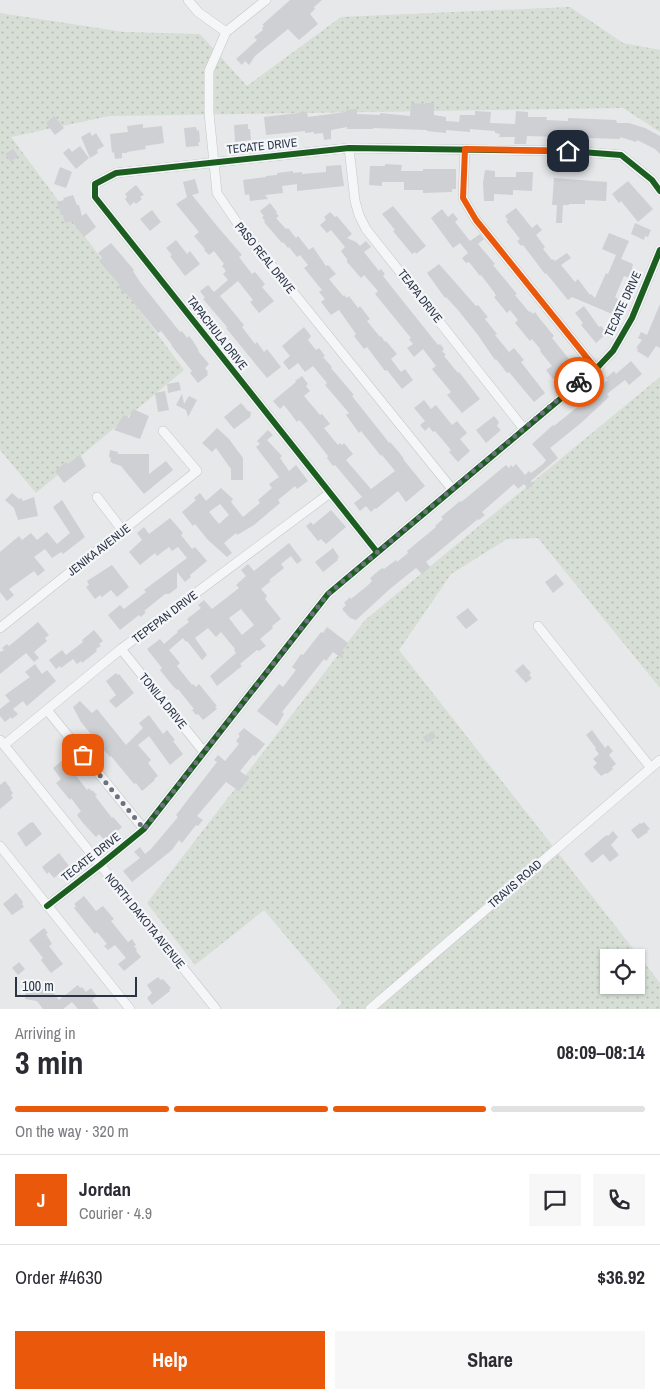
<!DOCTYPE html>
<html lang="en">
<head>
<meta charset="utf-8">
<style>
  :root { --surface:#fff; --page:#f7f7f7; --text:#2b2b33; --muted:#7c7c81; --line:#e1e1e2; --accent:#ea580c }
  body { margin:0; font-family:"Archivo Narrow",sans-serif; background:var(--page); color:var(--text); height:100vh; display:flex; flex-direction:column; font-size:19px; white-space:nowrap }
  * { box-sizing:border-box; margin:0 }
  p { font-size:16px; color:var(--muted) }
  .icon { flex:none; width:28px; height:28px; fill:none; stroke:currentColor; stroke-width:2; stroke-linecap:round; stroke-linejoin:round }
  .map { position:relative; height:1009px; overflow:hidden }
  .side { display:flex; flex-direction:column; background:var(--surface); flex:1 }
  .side>* { flex:none }
  .fabs { position:absolute; left:600px; top:949px; display:grid; gap:10px }
  .fabs a { display:grid; place-items:center; width:45px; height:45px; border-radius:0px; background:var(--surface); box-shadow:0 1px 4px #0004; font-size:25px }
  .scale { position:absolute; left:15px; bottom:12px; width:122px; box-sizing:border-box; padding-left:5px; border:2px solid #2b3445; border-top:0; font-size:14px; line-height:18px; white-space:nowrap; color:#2b3445; -webkit-text-stroke:4px #f4f6f9; paint-order:stroke }
  .pin { position:absolute; display:grid; place-items:center; width:42px; height:42px; color:#fff; margin:-21px; border-radius:10px; box-shadow:0 2px 8px #0006 }
  .courier { position:absolute; display:grid; place-items:center; width:50px; height:50px; margin:-25px; border:4px solid #ea580c; border-radius:50%; background:#fff; color:#222; box-shadow:0 1px 6px #0007 }
  .overview em { font-style:normal; font-weight:700 }
  .overview div { display:flex; flex-direction:column-reverse }
  .overview { display:flex; align-items:center; justify-content:space-between; height:85px; padding:0 15px }
  h1 { font-size:32px; font-weight:700; line-height:38px }
  .bar { display:grid; grid-template-columns:repeat(4,1fr); gap:8px 5px; align-content:center; height:60px; padding:0 15px }
  .bar i { height:6px; border-radius:4px; background:var(--line) }
  .bar .selected { background:var(--accent) }
  .bar p { grid-column:span 4 }
  .line { display:flex; align-items:center; gap:12px; padding:0 15px; border-top:1px solid var(--line) }
  .line div { flex:1 }
  .round { display:grid; place-items:center; flex:none; width:52px; height:52px; border-radius:0px; background:var(--page) }
  .button { display:flex; gap:10px; margin-top:auto; padding:10px 15px }
  .button a { flex:1; height:58px; border-radius:0px; background:var(--accent); color:#fff; font-size:20px; font-weight:700; line-height:58px; text-align:center }
  .button a+a { background:var(--page); color:var(--text) }
  .map>svg:first-child { display:block }
</style>
</head>
<body>
<div class="map">
<svg width="660" height="1009" viewBox="0 0 660 1009">
  <defs>
    <pattern id="grass-dots" width="8" height="8" patternUnits="userSpaceOnUse" patternTransform="scale(1.25)"><rect width="8" height="8" fill="#d6ded6"/><path d="M2 2h.1M6 6h.1" fill="none" stroke="#b8bfb9" stroke-width="1.8" stroke-linecap="round"/></pattern>
  </defs>
  <rect width="100%" height="100%" fill="#e6e8ea"/>
  <!-- grass -->
  <path fill="url(#grass-dots)" fill-rule="evenodd" d="M570,7L623,43L660,50V132L623,108L109,116L11,137L184,370L36,493L0,450V13L124,32L200,34L247,86L341,17Z
    M660,377V688L538,538L507,539L451,574L399,650L660,983V1009H336L342,1003L264,910L195,965L147,903L365,620ZM609,958H636V985H609Z"/>
  <!-- building -->
  <path fill="#ced0d3" fill-rule="evenodd" d="M290,0H322L314,7L315,9L310,14L318,24L299,40L288,29L255,56L249,65L245,61L242,65L236,59L257,40L254,37L263,30L262,28L264,26L262,25Z
    M411,103L425,104V103H434V115L446,117V121L459,122L460,115H475V111L491,112L490,123L515,124L516,111L528,112V117H547L546,120L568,121V118L616,120L617,123H629L645,128L660,136V154L655,149L637,140L636,142L620,137V139L527,136L526,144H514L515,137H499L500,134L495,133V131L470,129V132L446,130V133L427,131V130L373,128V129H347V127L331,130V139L324,140L323,133L314,134V132L305,133V131L266,135L264,117L307,112L308,117L346,112V110L357,109V114L380,115V113L410,116Z
    M54,116L64,128L55,135L46,123Z
    M143,124V128L162,126L164,143L145,146L146,149L127,152V153H122V158L115,159L114,152L112,153L110,134L128,132L127,126Z
    M248,124V129H250L251,140L235,142L234,125Z
    M196,127L197,131L199,130L200,142H198L199,146L186,147L184,128Z
    M90,132L92,136L96,133L104,146L97,150L98,153L90,158L81,137Z
    M80,146L89,158L76,169L63,153L69,148L72,152Z
    M13,149L18,156L11,162L5,154Z
    M385,164L402,165L401,171H423V169H456V189H452V192L423,193V190H404V182H382V186L369,185L370,166H385Z
    M341,165L344,186L297,191V184L282,186L283,193L265,195L268,199L250,201L249,194L245,195L243,180L266,177V176L277,175V173L293,171V173L302,172V174L326,172V166Z
    M60,167L72,172L66,188L54,184Z
    M485,170L495,171V177H516V172H533L532,191L513,190V195L494,194V201H484L483,183Z
    M554,178L607,182L606,201L585,200V204H569V205H563L562,223H556L557,205H552Z
    M195,179L199,193L192,195L217,226L242,255L239,257L252,274L255,272L265,284L262,287L274,301L259,313L250,302L253,300L238,281L220,296L244,325L242,327L255,344L257,342L264,352L267,349L281,367L267,378L226,328L227,327L203,299L205,298L200,291L208,285L214,292L228,280L223,274L226,271L222,266L224,264L214,251L209,255L204,250L205,249L194,236L199,232L176,204L187,197L183,182Z
    M628,181L653,209L638,222L621,201L619,203L612,194Z
    M136,185L144,195L140,197L142,199L136,204L134,202L130,206L125,199L127,197L125,194Z
    M73,195L77,205H79L82,216L86,213L96,227L84,237L72,221L65,223L63,215H61L57,202L64,200L63,198Z
    M270,203L277,212L276,213L279,216L276,218L286,229L288,228L296,238L298,236L309,250L313,247L326,266L328,265L336,274L329,279L343,296L344,295L347,298L349,296L358,308L360,306L370,319L367,321L380,337L381,336L385,342L386,341L397,354L391,359L401,372L405,369L413,380L402,389L387,370L385,371L367,347L364,349L354,336L356,334L339,310L331,315L321,302L325,299L319,292L322,290L304,268L308,265L300,255L297,257L289,247L288,248L283,242L282,243L264,222L265,221L262,217L264,216L260,211Z
    M393,206L426,246L416,254L415,252L412,254L393,231L395,230L382,214Z
    M516,208L532,228L537,224L542,230L536,235L545,247L543,249L552,260L553,259L555,261L567,253L571,258L561,265L575,282L578,279L590,295L591,294L595,298L606,273L608,274L616,255L602,249L609,233L629,241L621,259L633,264L632,268H634L630,278L624,276L615,297L618,299L612,314L572,297L568,300L546,273L545,274L523,245L521,246L517,241L520,239L506,221L508,220L505,216Z
    M442,209L448,217L453,213L458,219L455,222L470,241L480,234L484,239L478,244L495,264L493,265L517,294L515,295L529,312L530,311L533,314L535,312L540,319L554,336L552,338L573,364L553,379L546,370L552,366L540,351L541,350L532,339L530,341L515,323L518,320L510,310L507,313L494,297L496,296L494,292L481,275L480,276L469,262L466,263L462,258L468,253L460,243L453,248L431,218Z
    M152,210L161,222L150,231L140,219Z
    M330,212L335,217L337,216L352,234L347,238L356,242L360,246L366,241L371,247L364,252L379,271L381,269L385,274L383,276L410,310L438,345L440,344L444,349L442,351L446,355L444,356L458,373L459,372L480,399L462,413L447,395L451,392L432,369L436,366L423,349L414,357L407,348L413,344L409,339L411,338L375,294L378,291L364,275L361,278L347,262V259L341,251L345,247L331,230L327,233L320,225L326,220L324,217Z
    M635,223L651,230L648,237L645,236L644,240L631,234Z
    M176,240L187,254L190,251L200,264L185,276L170,256L172,255L166,248Z
    M111,243L134,270L133,271L140,282L180,332L182,331L187,338L189,336L193,341L199,351H198L209,364L205,368L208,372L207,373L208,375L198,383L190,373L192,371L171,345H172L161,331L158,333L126,293L125,294L118,286L120,285L99,261L102,258L98,253Z
    M439,264L476,306L478,305L488,317L485,319L497,334L495,335L509,352L514,348L524,360L521,362L545,393L534,402L509,372L507,373L496,359L495,360L478,335L458,310L446,297L445,298L427,273Z
    M660,304V348L656,346L648,358L637,351L638,349L636,348L642,340L638,338L641,332L647,335Z
    M584,306L599,327L601,326L607,333L596,343L581,325L583,323L575,313Z
    M304,327L311,336L308,340L316,350L319,348L325,356L323,357L332,367L331,368L354,395L352,396L383,435L389,443L390,442L398,451L404,459H403L425,486L406,502L398,491L376,509L375,508L371,512L366,506L360,511L354,503L362,497L335,465L333,466L327,458L328,456L302,423L299,420L297,422L284,405L280,409L273,401L296,382L295,381L302,376L308,384L306,386L310,391L304,396L320,415L322,414L330,424L324,428L338,445L340,443L342,445L344,443L353,454L346,460L371,489L395,471L382,455L381,456L361,431L359,433L346,415L349,413L325,385L327,383L313,366L305,372L298,363L289,370L283,362L290,356L282,346Z
    M631,361L642,374L629,385L625,380L617,386L607,394L609,397L581,423L550,448L558,458L531,481L533,485L528,489L524,484L518,489L514,484L482,512L485,515L479,520L478,519L426,562L430,567L422,574L416,568L391,588L356,620L350,618L342,609L346,605L344,603L350,597L351,599L367,586L372,581L370,578L382,568L384,569L396,560L397,562L408,553L407,551L436,527L435,526L443,519L441,517L460,501L461,502L465,499L506,465L509,468L511,465L513,467L516,464L525,475L529,471L531,473L543,464L546,460L532,444L553,425L554,426L581,404L580,403L608,380L606,378L614,371L616,374Z
    M179,382L181,390L168,393L167,384Z
    M165,391L169,410L158,412L155,393Z
    M182,394L184,404L189,396L197,400L188,417L186,410L176,405Z
    M424,400L431,409L436,405L452,425L457,421L467,433L460,439L470,451L458,462L449,452L451,450L435,431L433,432L429,427L425,431L420,425L425,421L414,408Z
    M241,403L248,411L251,412L250,417L234,429L224,417Z
    M133,409L149,416L140,439L114,430L124,415L129,418Z
    M494,416L499,422L497,426L501,430L486,443L476,430Z
    M217,428L229,439L243,458V480H231V469L216,448L212,452L202,443Z
    M268,430L273,435L267,440L282,456L280,458L289,471L296,465L308,481L297,489L295,486L278,500L280,503L254,525L237,535L236,533L224,543L232,553L227,557L208,540L195,524L193,526L182,512L196,500L194,498L200,493L206,501L221,488L233,499L231,502L243,517L260,503L258,500L272,488L269,484L279,477L256,447L260,444L257,441ZM220,504L229,515L219,524L209,512Z
    M110,450L118,452V454H149V474L166,461L173,470L144,494L121,466L112,463V462H110L111,458L109,457Z
    M80,455L86,466L64,483L55,471L66,462L68,464Z
    M12,493L19,499L21,498L23,501L34,497L38,516L18,520L14,508L5,500Z
    M62,500L85,537L63,554L61,552L52,558L45,549L34,557L45,570L38,576L34,571L9,589L14,595L7,601L0,592V552L19,536L22,540L31,533L37,540L47,532L57,544L70,533L53,507Z
    M331,510L346,527L326,544L321,539L318,541L306,526L311,522L313,525Z
    M170,518L183,533L181,535L192,549L195,547L207,561L190,575L191,577L185,582L177,572V588L169,594H165L144,611L146,612L141,617L139,615L120,630L108,615L120,605L124,609L146,592L144,590L187,558L178,547L172,551L169,547L157,556L155,553L140,565L129,552L142,540L137,533L144,527L149,534Z
    M289,543L302,560L297,564L291,556L281,564L284,568L269,580L271,581L261,589L267,596L265,599L281,619L272,626L273,628L260,639L266,646L259,651L257,650L240,664L242,666L217,686L210,676L236,653L234,650L235,649L221,632L216,637L208,628L195,638L207,655L202,660L187,641L186,642L183,638L169,650L180,663L177,666L192,685L193,684L196,687L199,684L217,706L215,707L217,709L203,720L198,714L196,715L192,710L194,709L178,689L177,690L172,685L160,670L162,668L147,649L160,639L164,644L178,632L177,631L189,622L187,619L201,608L198,605L204,600L212,609L239,588L236,585L246,576L241,570L248,564L254,571ZM241,609L254,625L242,635L229,618Z
    M333,548L339,557L337,559L338,560L323,572L315,562Z
    M112,565L129,587L117,597L111,590L102,597L100,595L95,599L86,587L89,585L87,581Z
    M556,574L564,584L553,593L545,582Z
    M468,608L478,620L466,629L456,617Z
    M38,622L49,635L45,638L47,641L34,652L39,658L34,662L26,653L0,674V652L4,650L2,648L7,644L9,646Z
    M327,627L348,643L342,651L343,659L333,652L326,661L324,659L282,712L284,714L277,726L257,711L279,684L283,687L296,670L292,667L301,654L303,655L321,632L323,633Z
    M94,630L103,641L99,644L101,646L96,649L97,651L82,663L81,661L77,664L73,659L61,668L60,666L56,669L49,660L62,650L66,655L83,642L82,640Z
    M35,664L42,674L47,670L56,681L27,706L23,701L13,709L18,714L12,719L11,717L5,722L0,716V709L10,701L5,695L30,677L25,672Z
    M523,664L531,673L529,675L532,678L526,683L515,671Z
    M116,673L118,675L119,674L134,693L116,708L109,701L116,695L106,681Z
    M80,701L92,713L97,709L126,745L143,728L139,723L149,715L163,734L167,730L175,740L173,741L183,754L170,765L149,736L138,745L151,760L148,763L158,776L154,779L155,780L142,791L136,783L134,784L111,756L110,757L103,749L81,722L73,707Z
    M244,728L265,744L255,756L253,755L240,771L249,778L239,791L226,782L197,816L203,820L198,826L196,825L182,843L179,840L172,850L132,882L123,871L140,858L134,852L140,847L145,854L151,849L178,817L176,815L217,762L214,760L218,755L225,761L239,744L236,741L240,736L238,734Z
    M592,730L605,748L608,745L613,751L609,755L616,764L612,767L613,769L607,774L606,773L601,776L593,767L597,763L593,759L599,754L595,749L596,748L586,735Z
    M433,731L436,737L427,743L423,737Z
    M64,759L75,772L74,773L87,790L89,788L91,791L92,790L97,795L95,796L112,818L113,817L122,827L106,842L99,834L96,837L83,823L77,815L81,811L80,810L71,798L70,800L56,783L61,779L53,768Z
    M5,781L11,789H10L13,793L11,795L13,798L0,809V785Z
    M31,822V823L33,822L42,834L26,847L17,833Z
    M644,822L650,829L647,831L648,832L638,839L631,830L640,823L641,824Z
    M613,831L618,837L611,845L619,855L610,862L603,854L592,863L584,854L604,837L607,835L608,836Z
    M59,853L69,866L54,878L49,872L47,874L42,867Z
    M16,893L23,902L22,904L24,907L12,915L3,904Z
    M84,896L96,911L103,906L114,919L111,921L128,942L132,939L136,945L134,946L137,950L136,951L141,957L124,971L118,964L126,958L115,945L108,950L104,946L107,944L97,932L95,934L74,908L76,906L74,904Z
    M44,928L48,933L46,934L52,944L49,946L63,964L51,973L41,960L43,958L29,940Z
    M19,962L25,969L18,975L12,968Z
    M158,977L161,980L163,979L171,988L169,990L170,991L152,1005L147,998L152,993L147,985Z
    M78,985L80,988L82,987L86,992L91,988L97,996L92,1000L99,1009H78L72,1002L63,1009H43L37,1001L25,999L26,991L38,993L48,986L59,1000Z"/>
  <g fill="none" stroke-linecap="round" stroke-linejoin="round">
    <defs>
      <path id="street" d="M188,0L198,12L226,32
        M266,0L226,32L209,71V113L217,193L238,224L452,489
        M349,148L355,201L359,215L366,229L524,429
        M465,149L463,198L476,220L596,369
        M97,497L123,531
        M377,552L95,197V184L116,173L349,148L568,151L621,155L652,180L660,191
        M538,626L651,768
        M0,628L197,471L163,431
        M121,649L204,752
        M47,710L144,829
        M0,740L216,1009
        M4,745L121,649L330,493
        M0,846L130,1009
        M47,906L100,865L144,829L328,594L596,369L613,351L632,318L660,250
        M370,1009L660,760"/>
    </defs>
    <!-- street casing -->
    <use href="#street" stroke="#c4c6c8" stroke-width="10"/>
    <!-- street -->
    <use href="#street" stroke="#f5f6f7" stroke-width="9"/>
    <defs>
      <path id="cycleway" d="M377,552L95,197V184L116,173L349,148L568,151L621,155L652,180L660,191
        M47,906L100,865L144,829L328,594L596,369L613,351L632,318L660,250"/>
    </defs>
    <!-- cycleway casing -->
    <use href="#cycleway" stroke="#f4f6f9" stroke-width="9"/>
    <!-- cycleway -->
    <use href="#cycleway" stroke="#1b5e20" stroke-width="6"/>
  </g>
  <g fill="none" stroke-linecap="round" stroke-linejoin="round">
    <!-- done -->
    <path stroke="#6c737f" stroke-width="5" stroke-dasharray="0 9" d="M83,755L144,829L328,594L579,382"/>
    <!-- route -->
    <path stroke="#ea580c" stroke-width="6" d="M568,151L465,149L463,198L476,220L596,369L579,382"/>
  </g>
  <g text-anchor="middle" dominant-baseline="central" stroke-width="4.5" stroke-linejoin="round" paint-order="stroke">
    <!-- street labels -->
    <g font-size="12" fill="#2b3445" stroke="#f4f6f9">
      <text transform="translate(262 146) rotate(-6)">TECATE DRIVE</text>
      <text transform="translate(265 258) rotate(51)">PASO REAL DRIVE</text>
      <text transform="translate(420 296) rotate(52)">TEAPA DRIVE</text>
      <text transform="translate(623 304) rotate(-65)">TECATE DRIVE</text>
      <text transform="translate(217 333) rotate(52)">TAPACHULA DRIVE</text>
      <text transform="translate(99 550) rotate(-38)">JENIKA AVENUE</text>
      <text transform="translate(165 617) rotate(-37)">TEPEPAN DRIVE</text>
      <text transform="translate(163 701) rotate(51)">TONILA DRIVE</text>
      <text transform="translate(91 857) rotate(-38)">TECATE DRIVE</text>
      <text transform="translate(515 884) rotate(-41)">TRAVIS ROAD</text>
      <text transform="translate(145 921) rotate(51)">NORTH DAKOTA AVENUE</text>
    </g>
  </g>
</svg>
<div class="fabs">
<a><svg class="icon" aria-label="locate" viewBox="0 0 24 24"><circle cx="12" cy="12" r="6"/><path d="M12 2v4M12 18v4M2 12h4M18 12h4"/></svg></a>
</div>
<div class="scale">100 m</div>
<div class="pin" style="left:83px;top:755px;background:#ea580c"><svg class="icon" aria-label="bag" viewBox="0 0 24 24"><path d="M5 8h14l-1 12H6zM9 8a3 3 0 0 1 6 0"/></svg></div>
<div class="pin" style="left:568px;top:151px;background:#1f2937"><svg class="icon" aria-label="home" viewBox="0 0 24 24"><path d="M3 11l9-7 9 7M6 9v11h12V9"/></svg></div>
<div class="courier" style="left:579px;top:382px"><svg class="icon" aria-label="bike" viewBox="0 0 24 24"><circle cx="6" cy="16" r="4"/><circle cx="18" cy="16" r="4"/><path d="M6 16l4-8h5l3 8M10 8l3 8H6M13 5h3"/></svg></div>
</div>
<section class="side">
<div class="overview"><div><h1>3 min</h1><p>Arriving in</p></div><em>08:09–08:14</em></div>
<div class="bar"><i class="selected"></i><i class="selected"></i><i class="selected"></i><i></i><p>On the way · 320 m</p></div>
<div class="line" style="height:90px"><b class="round" style="background:var(--accent);color:#fff">J</b><div><b>Jordan</b><p>Courier · 4.9</p></div><a class="round"><svg class="icon" aria-label="chat" viewBox="0 0 24 24"><path d="M4 5h16v11H9l-5 4z"/></svg></a><a class="round"><svg class="icon" aria-label="phone" viewBox="0 0 24 24"><path d="M5 4h4l2 5-3 2q2 4 5 5l2-3 5 2v4C11 20 4 13 5 4z"/></svg></a></div>
<div class="line" style="height:65px"><div>Order #4630</div><b>$36.92</b></div>
<div class="button"><a>Help</a><a>Share</a></div>
</section>
</body>
</html>
